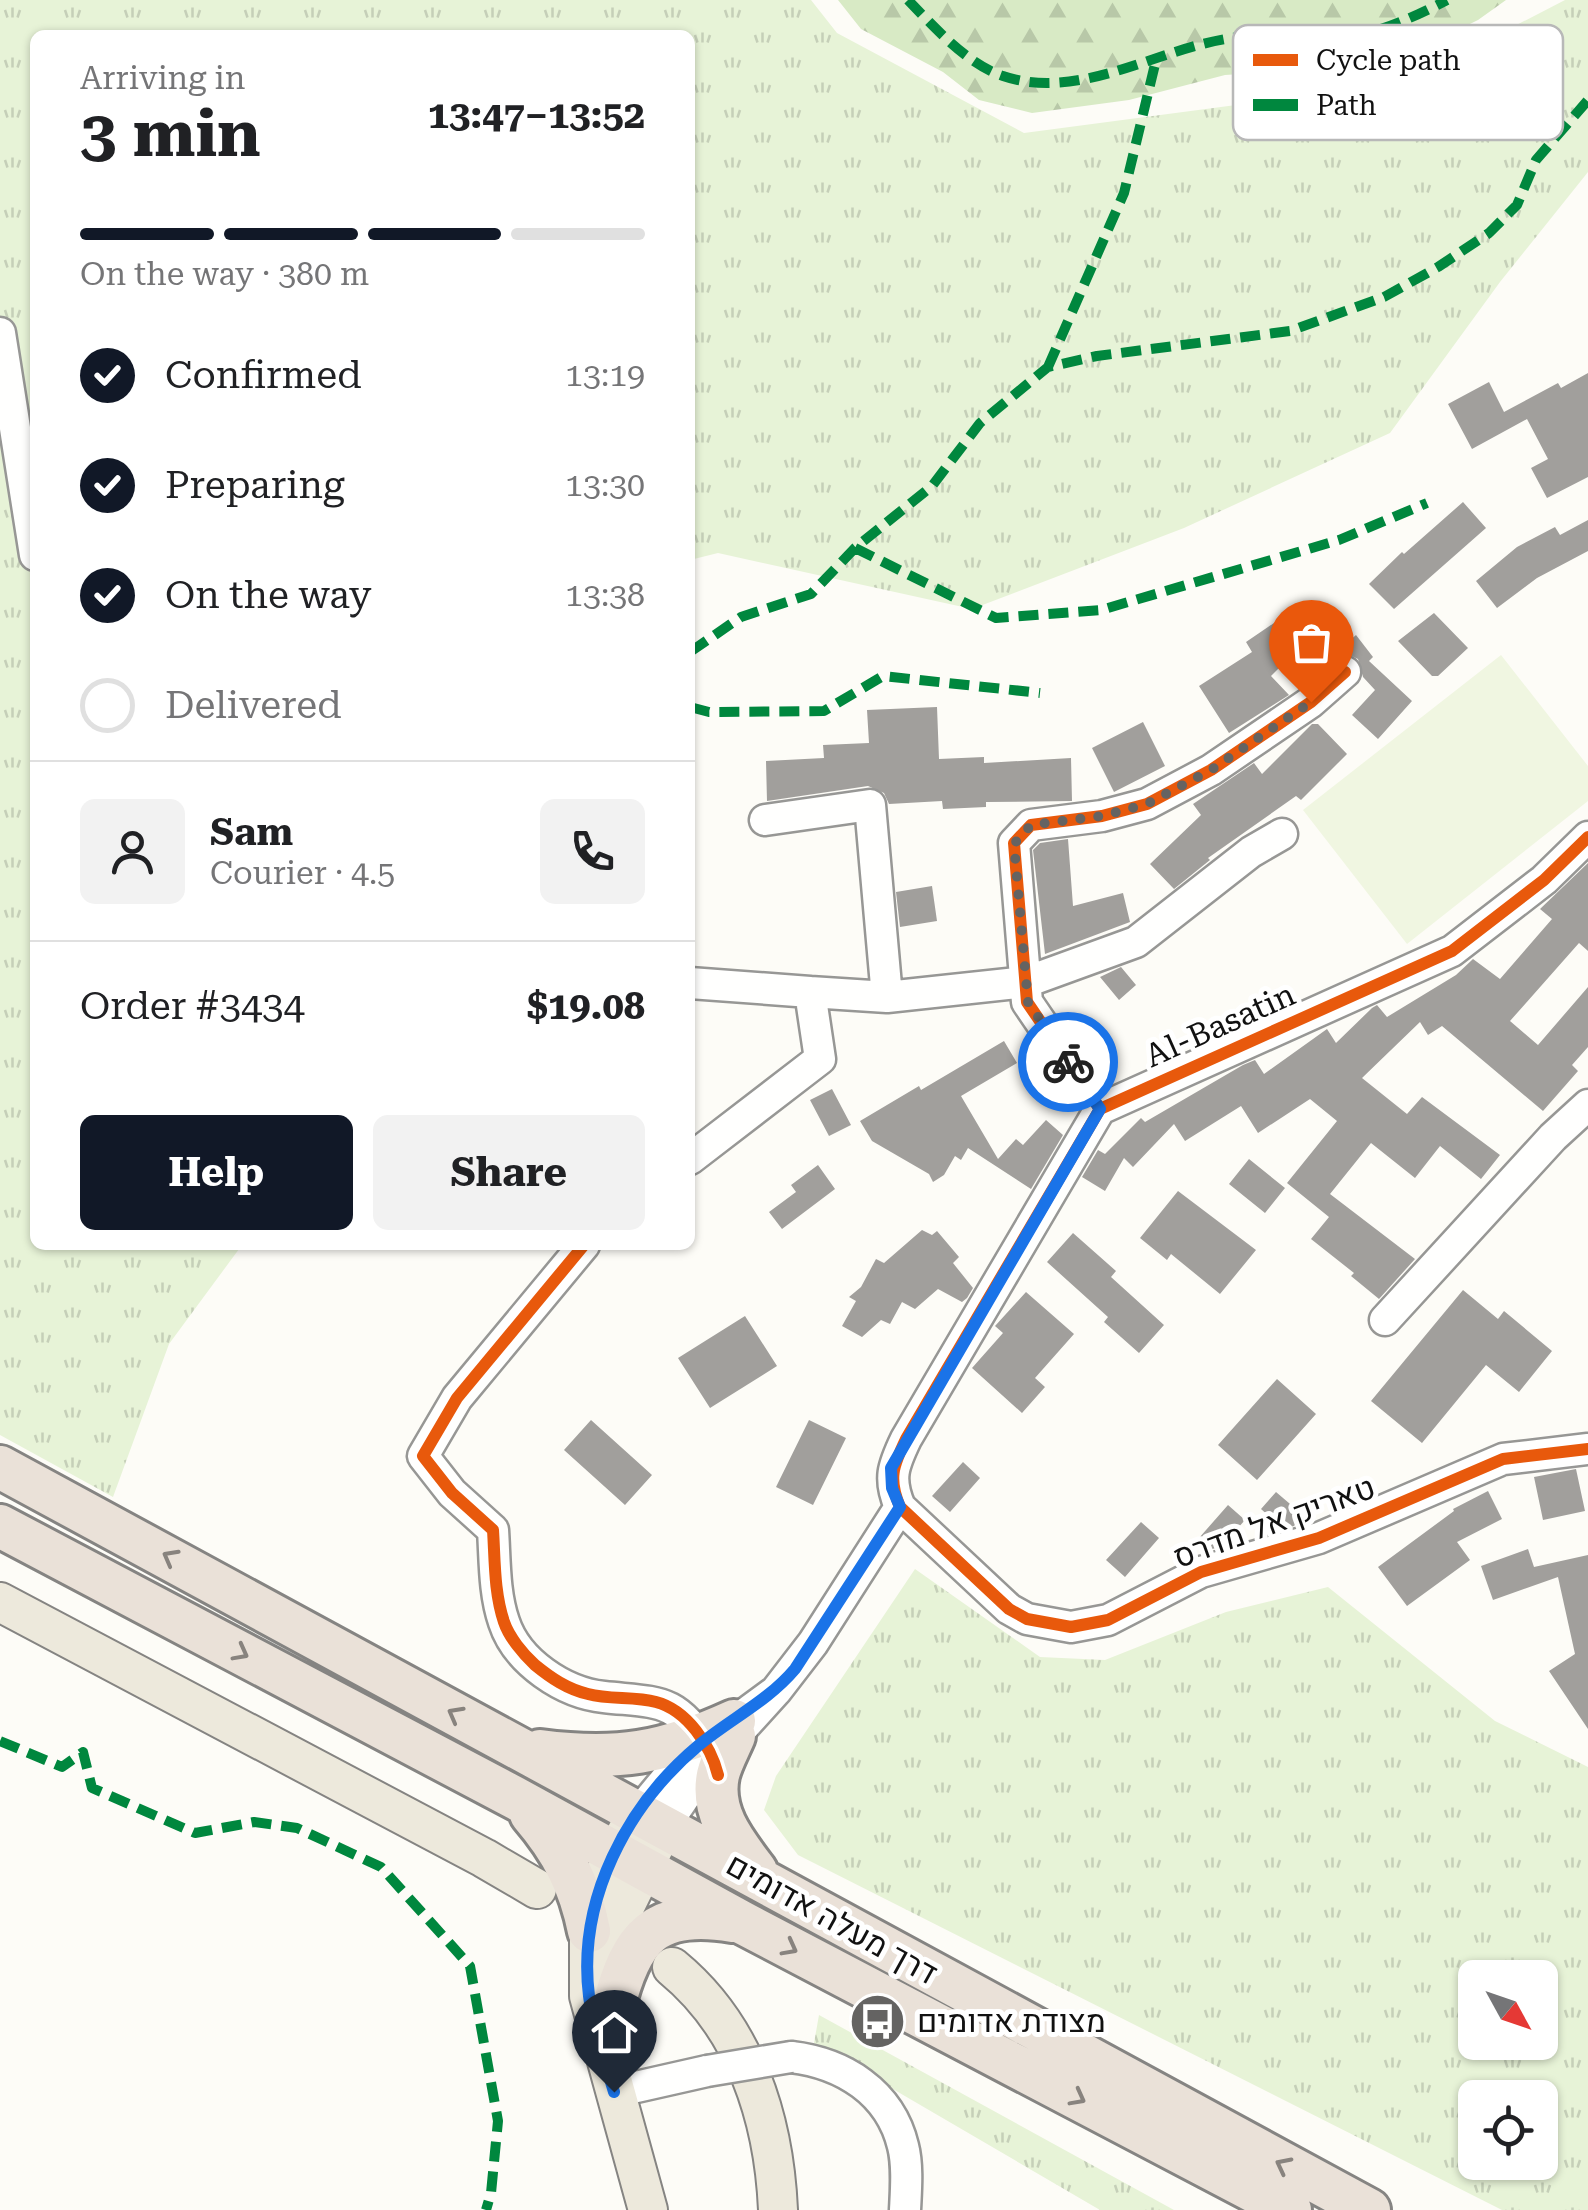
<!DOCTYPE html>
<html lang="en">
<head>
<meta charset="utf-8">
<style>
  :root { --surface:#fff; --page:#f2f2f2; --text:#202124; --muted:#757577; --line:#e0e0e0; --accent:#111827 }
  body { margin:0; font-family:"Roboto Serif",Heebo,serif; background:var(--page); color:var(--text); height:100vh; display:flex; flex-direction:column; font-size:38px; white-space:nowrap }
  * { box-sizing:border-box; margin:0 }
  p { font-size:32px; color:var(--muted) }
  .icon { flex:none; width:55px; height:55px; fill:none; stroke:currentColor; stroke-width:2; stroke-linecap:round; stroke-linejoin:round }
  .map { position:relative; flex:1; overflow:hidden }
  .panel { position:absolute; left:30px; top:30px; width:665px; height:1220px; display:flex; flex-direction:column; background:var(--surface); border-radius:15px; box-shadow:0 2px 8px #0004 }
  .panel>* { flex:none }
  .needle { width:65px; rotate:130deg }
  .controls { position:absolute; left:1458px; top:1960px; display:grid; gap:20px }
  .controls a { display:grid; place-items:center; width:100px; height:100px; border-radius:15px; background:var(--surface); box-shadow:0 2px 8px #0004; font-size:50px }
  .pin { position:absolute; display:grid; place-items:center; width:85px; height:85px; color:#fff; margin:-102px -42px; border-radius:50% 50% 50% 0; rotate:-45deg; box-shadow:0 0 10px #0007 }
  .pin .icon { rotate:45deg }
  .courier { position:absolute; display:grid; place-items:center; width:100px; height:100px; margin:-50px; border:8px solid #1a73e8; border-radius:50%; background:#fff; color:#222; box-shadow:0 2px 12px #0007 }
  .head em { font-style:normal; font-weight:700 }
  .head div { display:flex; flex-direction:column-reverse }
  .head { display:flex; align-items:center; justify-content:space-between; height:170px; padding:0 50px }
  h1 { font-size:65px; font-weight:700; line-height:75px }
  .bar { display:grid; grid-template-columns:repeat(4,1fr); gap:15px 10px; align-content:center; height:120px; padding:0 50px }
  .bar i { height:12px; border-radius:8px; background:var(--line) }
  .bar .on { background:var(--accent) }
  .bar p { grid-column:span 4 }
  .line { display:flex; align-items:center; gap:25px; padding:0 50px; border-top:2px solid var(--line) }
  .line div { flex:1 }
  .round { display:grid; place-items:center; flex:none; width:105px; height:105px; border-radius:15px; background:var(--page) }
  ol { padding:0 50px; list-style:none }
  li { display:flex; align-items:center; gap:30px; height:110px }
  li p { margin-inline-start:auto }
  li .icon { padding:10px; border-radius:50%; background:var(--accent); color:#fff; stroke-width:4 }
  li:last-child { color:var(--muted) }
  li i { width:55px; height:55px; border:5px solid var(--line); border-radius:50% }
  .button { display:flex; gap:20px; margin-top:auto; padding:20px 50px }
  .button a { flex:1; height:115px; border-radius:15px; background:var(--accent); color:#fff; font-size:40px; font-weight:700; line-height:115px; text-align:center }
  .button a+a { background:var(--page); color:var(--text) }
  .map>svg:first-child { display:block }
</style>
</head>
<body>
<div class="map">
<svg width="1588" height="2210" viewBox="0 0 1588 2210">
  <defs>
    <pattern id="grass-tufts" width="24" height="20" patternUnits="userSpaceOnUse" patternTransform="scale(2.5)"><rect width="24" height="20" fill="#e7f3d7"/><path d="M3 7l-1-3M5 7V3M7 7l1-3M15 17l-1-3M17 17v-4M19 17l1-3" fill="none" stroke="#c5cfb8"/></pattern>
    <pattern id="forest-firs" width="22" height="20" patternUnits="userSpaceOnUse" patternTransform="scale(2.5)"><rect width="22" height="20" fill="#d8eac5"/><path d="M5 1l3.5 6h-7zM16 11l3.5 6h-7z" fill="#b8c8a8"/></pattern>
  </defs>
  <rect width="100%" height="100%" fill="#fdfcf7"/>
  <!-- grass -->
  <path fill="url(#grass-tufts)" fill-rule="evenodd" d="M0,0H811L837,33L1024,133L1404,83L1565,0H1588V172L1500,282L1390,433L1184,528L972,609L718,553L690,560V35H35V1245H242L169,1344L113,1497L0,1435Z
    M915,1569L1040,1657L1105,1660L1226,1612L1328,1587L1495,1721L1588,1767V2210H1502L798,1855L764,1810L776,1776ZM1475,1978H1540V2042H1475ZM1475,2098H1540V2162H1475Z
    M819,2015L1174,2210H1100L814,2043Z"/>
  <!-- forest -->
  <path fill="url(#forest-firs)" d="M838,0H1506L1478,20L1399,59L1334,68L1225,75L1129,100L1032,113L979,100L943,72L861,29Z"/>
  <!-- pitch -->
  <path fill="#f0f6e1" d="M1501,655L1588,766V801L1407,944L1303,810Z"/>
  <!-- building -->
  <path fill="#a19f9c" d="M1588,373V477L1547,498L1531,468L1548,459L1527,419L1472,449L1448,404L1489,382L1504,412L1558,383L1561,388Z
    M1463,502L1486,528L1394,609L1369,584L1402,552L1404,554Z
    M1588,520V551L1537,578L1497,608L1476,581L1517,547L1555,527L1560,535Z
    M1293,610L1328,662L1311,677L1290,657L1271,676L1289,695L1229,733L1199,686L1252,652L1246,642Z
    M1434,613L1468,648L1438,676H1432L1398,641Z
    M1356,635L1373,657L1369,661L1412,701L1378,739L1352,715L1375,690L1363,677L1358,659L1339,650Z
    M937,707L939,759L984,757V763L1071,758L1072,801L986,802V807L943,809L942,801L889,804L884,793L868,786L767,801L766,761L824,758L823,745L869,743L867,710Z
    M1143,722L1165,766L1114,792L1092,748Z
    M1312,724H1318L1347,754L1301,800L1296,796L1208,858L1210,860L1174,889L1150,864L1201,815L1193,804L1254,763L1262,774Z
    M1068,839L1073,906L1123,893L1130,922L1045,954L1033,850L1040,843Z
    M1588,863V951L1579,943L1510,1021L1538,1045L1588,987V1047L1572,1065L1578,1071L1543,1111L1442,1026L1428,1035L1420,1022L1362,1078L1407,1114L1422,1097L1500,1155L1481,1179L1440,1146L1415,1178L1371,1143L1330,1194L1415,1259L1379,1299L1351,1276L1354,1273L1311,1239L1329,1217L1287,1183L1337,1121L1310,1099L1258,1133L1241,1106L1185,1141L1174,1124L1133,1167L1124,1158L1105,1191L1082,1177L1098,1150L1105,1154L1141,1118L1145,1122L1243,1065L1255,1060L1264,1074L1327,1029L1336,1043L1372,1008L1377,1005L1387,1017L1456,975L1473,959L1500,979L1552,919L1540,909Z
    M932,886L937,921L900,927L896,892Z
    M1121,967L1136,985L1119,1000L1100,977Z
    M1004,1041L1017,1063L961,1096L998,1159L1016,1139L1023,1145L1046,1120L1063,1135L1031,1189L968,1148L961,1160L955,1156L944,1175L933,1182L929,1174L872,1141L860,1121L919,1086L921,1090Z
    M832,1089L851,1125L829,1136L810,1100Z
    M1249,1159L1285,1188L1265,1213L1229,1184Z
    M818,1165L835,1189L782,1229L769,1212L796,1192L791,1185Z
    M1178,1191L1256,1250L1220,1294L1171,1254L1167,1260L1140,1238Z
    M922,1230L932,1235L937,1231L959,1257L953,1263L973,1288L967,1298L962,1302L938,1289L915,1309L902,1302L890,1324L881,1320L862,1337L842,1326L856,1301L849,1297L861,1287L876,1259L884,1263Z
    M1073,1233L1116,1271L1111,1277L1164,1325L1139,1353L1104,1322L1108,1317L1047,1262Z
    M1463,1290L1498,1319L1504,1311L1552,1351L1519,1392L1486,1365L1422,1443L1371,1401Z
    M1026,1292L1074,1334L1035,1378L1045,1387L1022,1413L972,1368L1003,1333L995,1326Z
    M745,1316L777,1366L710,1408L678,1358Z
    M1277,1379L1316,1414L1257,1480L1218,1445Z
    M591,1420L652,1475L625,1505L564,1450Z
    M809,1420L846,1438L813,1505L776,1487Z
    M963,1462L980,1478L950,1512L932,1496Z
    M1576,1469L1585,1511L1543,1520L1534,1477Z
    M1488,1491L1502,1519L1457,1542L1470,1560L1407,1606L1378,1567L1454,1511L1453,1509Z
    M1276,1492L1303,1515L1294,1526L1283,1529L1261,1509Z
    M1228,1505L1245,1520L1221,1547L1212,1549L1199,1538Z
    M1141,1522L1159,1538L1125,1577L1106,1560Z
    M1528,1549L1534,1567L1588,1555V1729L1549,1671L1575,1654L1558,1577L1493,1600L1481,1566Z"/>
  <g fill="none" stroke-linecap="round" stroke-linejoin="round">
    <defs>
      <path id="minor" d="M0,333L35,555
        M765,820L870,805L887,997
        M1588,837L1544,880L1452,951L1100,1109L906,1439C893,1466 888,1479 900,1507L1009,1609L1027,1619L1071,1627L1108,1620L1201,1572L1319,1538L1503,1459L1588,1449
        M690,983L810,992
        M1100,1109L1027,1002L1014,843L1031,825L1102,816L1147,804L1211,770L1311,702L1345,672
        M690,1159L820,1059L810,992L887,997L1026,982L1136,942L1251,852L1282,834
        M584,1245L457,1398L423,1456L452,1493L493,1530C495,1561 494,1593 504,1622C517,1662 564,1693 604,1697C659,1703 675,1697 708,1749
        M1385,1320L1553,1137L1588,1105
        M776,1691L813,1643L900,1507
        M638,1813L682,1760L776,1691L698,1777L664,1827
        M791,2057C843,2063 890,2092 903,2146C908,2165 906,2190 905,2210
        M614,2092L707,2071"/>
      <path id="major" d="M0,1602L484,1858L537,1889
        M629,1828L604,1875L594,1902L589,1931V1996L648,2210
        M672,1967C745,2027 774,2118 778,2210
        M611,1968L616,1925L656,1843"/>
      <path id="highway" d="M0,1467L1369,2210
        M0,1526L517,1799L743,1923L1290,2210
        M734,1736C729,1748 721,1762 718,1775C710,1813 735,1843 756,1871
        M540,1751C617,1761 664,1753 734,1721
        M531,1814C562,1850 580,1885 589,1931
        M613,2009C631,1936 655,1908 733,1921"/>
    </defs>
    <!-- minor casing -->
    <use href="#minor" stroke="#979795" stroke-width="35"/>
    <!-- major casing -->
    <use href="#major" stroke="#858482" stroke-width="42"/>
    <!-- highway casing -->
    <use href="#highway" stroke="#858482" stroke-width="48"/>
    <!-- minor -->
    <use href="#minor" stroke="#fffffe" stroke-width="30"/>
    <!-- major -->
    <use href="#major" stroke="#ede9dc" stroke-width="38"/>
    <!-- highway -->
    <use href="#highway" stroke="#eae1d8" stroke-width="42"/>
    <defs>
      <path id="minor-bridge" d="M707,2071L791,2057"/>
    </defs>
    <!-- minor-bridge casing -->
    <use href="#minor-bridge" stroke="#979795" stroke-width="35" stroke-linecap="butt"/>
    <!-- minor-bridge -->
    <use href="#minor-bridge" stroke="#fffffe" stroke-width="30"/>
    <!-- quiet -->
    <path stroke="#00873e" stroke-width="10" stroke-dasharray="20 10" stroke-linecap="butt" d="M908,0C934,27 967,64 1003,76C1082,103 1163,44 1241,37C1266,35 1292,44 1317,42C1364,39 1407,21 1447,0
      M1048,367L1124,193L1157,56
      M855,548L996,618L1101,610L1339,540L1427,503
      M690,652L741,617L811,594L855,548L932,486L980,423L1048,367L1097,356L1290,331L1384,297L1438,267L1489,233L1517,205L1536,160L1588,100
      M690,707L709,712L824,711L883,676L1040,693
      M0,1741L62,1767L83,1752L92,1788L195,1833L254,1822L297,1828L381,1867L470,1966L498,2121L491,2193L486,2210"/>
    <defs>
      <path id="cycleway" d="M1588,837L1544,880L1452,951L1100,1109L906,1439C893,1466 888,1479 900,1507L1009,1609L1027,1619L1071,1627L1108,1620L1201,1572L1319,1538L1503,1459L1588,1449
        M1100,1109L1027,1002L1014,843L1031,825L1102,816L1147,804L1211,770L1311,702L1345,672
        M584,1245L457,1398L423,1456L452,1493L493,1530C495,1561 494,1592 504,1622C509,1637 523,1654 535,1665C551,1678 567,1689 588,1694C610,1700 634,1696 656,1702C687,1710 711,1746 718,1775"/>
    </defs>
    <!-- cycleway casing -->
    <use href="#cycleway" stroke="#fff" stroke-width="19"/>
    <!-- cycleway -->
    <use href="#cycleway" stroke="#e8590c" stroke-width="12"/>
  </g>
  <!-- one-way arrows -->
  <defs><path id="oneway-chevron" d="M-2-3.5L2.5 0L-2 3.5" fill="none" stroke-width="1.6" stroke-linecap="round" stroke-linejoin="round" transform="scale(2.5)"/></defs>
  <g stroke="#88837e">
    <use href="#oneway-chevron" transform="translate(170 1557) rotate(-151)"/>
    <use href="#oneway-chevron" transform="translate(241 1653) rotate(28)"/>
    <use href="#oneway-chevron" transform="translate(455 1714) rotate(-151)"/>
    <use href="#oneway-chevron" transform="translate(790 1948) rotate(28)"/>
    <use href="#oneway-chevron" transform="translate(1078 2098) rotate(28)"/>
    <use href="#oneway-chevron" transform="translate(1283 2165) rotate(-153)"/>
  </g>
  <g fill="none" stroke-linecap="round" stroke-linejoin="round">
    <!-- done -->
    <path stroke="#646362" stroke-width="10" stroke-dasharray="0 18" d="M1068,1062L1028,1002L1014,844L1031,825L1102,816L1147,804L1211,770L1311,702"/>
    <!-- route -->
    <path stroke="#1a73e8" stroke-width="12" d="M614,2092C605,2061 593,2028 589,1996C577,1900 627,1805 699,1745C732,1718 768,1701 795,1669L900,1507L892,1488L891,1468L1100,1109L1068,1062"/>
  </g>
  <!-- icons -->
  <defs>
    <symbol id="bus-disc" viewBox="-11 -11 22 22"><circle r="9.5" fill="#646362" stroke="#fff"/><path d="M-5-6H5V4H4V6H2V4H-2V6H-4V4H-5ZM-3.5-4V0h7V-4ZM-3.5 1.2v1.5H-2V1.2ZM2 1.2v1.5H3.5V1.2Z" fill="#fff"/></symbol>
  </defs>
  <g fill-rule="evenodd">
    <use href="#bus-disc" x="846" y="1990" width="63" height="63"/>
  </g>
  <g text-anchor="middle" dominant-baseline="central" stroke-width="10" stroke-linejoin="round" paint-order="stroke">
    <!-- street labels -->
    <g font-size="32" fill="#111" stroke="#fff">
      <text transform="translate(1220 1025) rotate(-24)">Al-Basatin</text>
      <text transform="translate(1274 1522) rotate(-20)">טאריק אל מדרס</text>
      <text transform="translate(832 1919) rotate(29)">דרך מעלה אדומים</text>
    </g>
    <!-- poi labels -->
    <g font-size="32" fill="#111" stroke="#fff" text-anchor="start">
      <text x="917" y="2021">מצודת אדומים</text>
    </g>
  </g>
  <!-- legend -->
  <rect x="1233" y="25" width="330" height="115" rx="15" fill="#fff" stroke="#b8b8b8" stroke-width="2.5"/>
  <rect x="1253" y="54" width="45" height="12" fill="#e8590c"/>
  <rect x="1253" y="99" width="45" height="12" fill="#00873e"/>
  <g font-size="28" fill="#111">
    <text x="1316" y="70">Cycle path</text>
    <text x="1316" y="115">Path</text>
  </g>
</svg>
<div class="controls">
<a><svg class="needle" viewBox="-14 -14 28 28"><path d="M0-13l5 13h-10z" fill="#e53935"/><path d="M0 13l5-13h-10z" fill="#757577"/></svg></a>
<a><svg class="icon" aria-label="locate" viewBox="0 0 24 24"><circle cx="12" cy="12" r="6"/><path d="M12 2v4M12 18v4M2 12h4M18 12h4"/></svg></a>
</div>
<div class="pin" style="left:1311px;top:702px;background:#ea580c"><svg class="icon" aria-label="bag" viewBox="0 0 24 24"><path d="M5 8h14l-1 12H6zM9 8a3 3 0 0 1 6 0"/></svg></div>
<div class="pin" style="left:614px;top:2092px;background:#1f2937"><svg class="icon" aria-label="home" viewBox="0 0 24 24"><path d="M3 11l9-7 9 7M6 9v11h12V9"/></svg></div>
<div class="courier" style="left:1068px;top:1062px"><svg class="icon" aria-label="bike" viewBox="0 0 24 24"><circle cx="6" cy="16" r="4"/><circle cx="18" cy="16" r="4"/><path d="M6 16l4-8h5l3 8M10 8l3 8H6M13 5h3"/></svg></div>
<section class="panel">
<div class="head"><div><h1>3 min</h1><p>Arriving in</p></div><em>13:47–13:52</em></div>
<div class="bar"><i class="on"></i><i class="on"></i><i class="on"></i><i></i><p>On the way · 380 m</p></div>
<ol>
<li><svg class="icon" aria-label="check" viewBox="0 0 24 24"><path d="M5 12l5 5 9-10"/></svg>Confirmed<p>13:19</p></li>
<li><svg class="icon" aria-label="check" viewBox="0 0 24 24"><path d="M5 12l5 5 9-10"/></svg>Preparing<p>13:30</p></li>
<li><svg class="icon" aria-label="check" viewBox="0 0 24 24"><path d="M5 12l5 5 9-10"/></svg>On the way<p>13:38</p></li>
<li><i></i>Delivered</li>
</ol>
<div class="line" style="height:180px"><a class="round"><svg class="icon" aria-label="person" viewBox="0 0 24 24"><circle cx="12" cy="8" r="4"/><path d="M4 21q1-7 8-7t8 7"/></svg></a><div><b>Sam</b><p>Courier · 4.5</p></div><a class="round"><svg class="icon" aria-label="phone" viewBox="0 0 24 24"><path d="M5 4h4l2 5-3 2q2 4 5 5l2-3 5 2v4C11 20 4 13 5 4z"/></svg></a></div>
<div class="line" style="height:130px"><div>Order #3434</div><b>$19.08</b></div>
<div class="button"><a>Help</a><a>Share</a></div>
</section>
</div>
</body>
</html>
